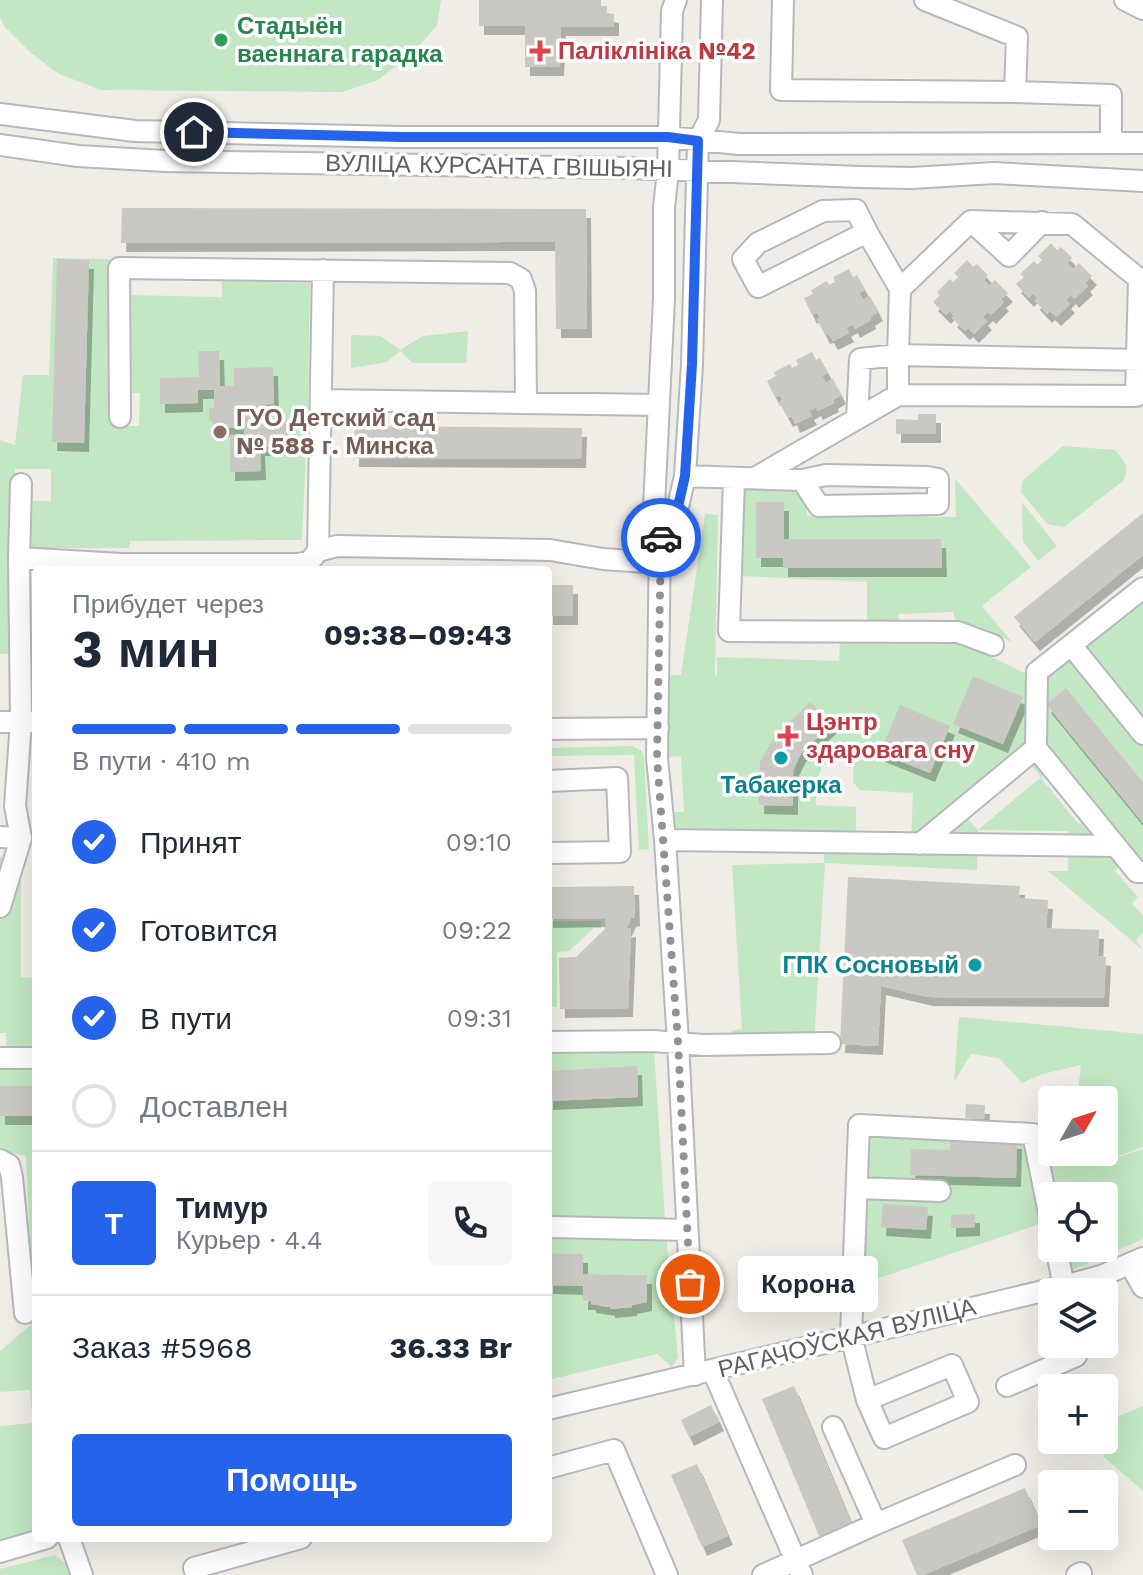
<!DOCTYPE html>
<html lang="ru">
<head>
<meta charset="utf-8">
<style>
  :root { --surface:#fff; --page:#f6f6f7; --text:#1f2937; --muted:#747a83; --line:#e0e1e3; --accent:#2563eb }
  body { margin:0; font-family:"Work Sans",sans-serif; background:var(--page); color:var(--text); height:100vh; display:flex; flex-direction:column; font-size:30px; white-space:nowrap }
  * { box-sizing:border-box; margin:0 }
  p { font-size:26px; color:var(--muted) }
  .icon { flex:none; width:44px; height:44px; fill:none; stroke:currentColor; stroke-width:2; stroke-linecap:round; stroke-linejoin:round }
  .map { position:relative; flex:1; overflow:hidden }
  .drawer { position:absolute; left:32px; top:566px; width:520px; height:976px; display:flex; flex-direction:column; background:var(--surface); border-radius:8px; box-shadow:0 8px 32px #0002 }
  .drawer>* { flex:none }
  .needle { width:52px; rotate:51deg }
  .tools { position:absolute; left:1038px; top:1086px; display:grid; gap:16px }
  .tools a { display:grid; place-items:center; width:80px; height:80px; border-radius:8px; background:var(--surface); box-shadow:0 8px 32px #0002; font-size:40px }
  .pin { position:absolute; display:grid; place-items:center; width:68px; height:68px; color:#fff; margin:-34px; border:4px solid #fff; border-radius:50%; box-shadow:0 2px 8px #0007 }
  .courier { position:absolute; display:grid; place-items:center; width:80px; height:80px; margin:-40px; border:6px solid #2563eb; border-radius:50%; background:#fff; color:#222; box-shadow:0 2px 10px #0007 }
  .bubble { position:absolute; height:56px; border-radius:8px; background:var(--surface); box-shadow:0 8px 32px #0002; font-size:26px; font-weight:700; line-height:56px; text-align:center }
  .headline em { font-style:normal; font-weight:700 }
  .headline div { display:flex; flex-direction:column-reverse }
  .headline { display:flex; align-items:center; justify-content:space-between; height:136px; padding:0 40px }
  h1 { font-size:52px; font-weight:700; line-height:60px }
  .bar { display:grid; grid-template-columns:repeat(4,1fr); gap:12px 8px; align-content:center; height:96px; padding:0 40px }
  .bar i { height:10px; border-radius:6px; background:var(--line) }
  .bar .current { background:var(--accent) }
  .bar p { grid-column:span 4 }
  .line { display:flex; align-items:center; gap:20px; padding:0 40px; border-top:2px solid var(--line) }
  .line div { flex:1 }
  .round { display:grid; place-items:center; flex:none; width:84px; height:84px; border-radius:8px; background:var(--page) }
  ol { padding:0 40px; list-style:none }
  li { display:flex; align-items:center; gap:24px; height:88px }
  li p { margin-inline-start:auto }
  li .icon { padding:8px; border-radius:50%; background:var(--accent); color:#fff; stroke-width:4 }
  li:last-child { color:var(--muted) }
  li i { width:44px; height:44px; border:4px solid var(--line); border-radius:50% }
  .button { display:flex; gap:16px; margin-top:auto; padding:16px 40px }
  .button a { flex:1; height:92px; border-radius:8px; background:var(--accent); color:#fff; font-size:32px; font-weight:700; line-height:92px; text-align:center }
  .map>svg:first-child { display:block }
</style>
</head>
<body>
<div class="map">
<svg width="1143" height="1575" viewBox="0 0 1143 1575">
  <defs>
    <filter id="shadow"><feDropShadow dx="5" dy="9" stdDeviation="0" flood-color="#0004"/></filter>
  </defs>
  <rect width="100%" height="100%" fill="#f0ede6"/>
  <!-- green -->
  <path fill="#c2e7c2" fill-rule="evenodd" d="M0,0H441L437,26L410,55L378,80L342,92L101,90L59,74L31,53L4,26L0,17Z
    M53,258L107,259L119,268L117,426H139L140,393H125V295L222,297V281L310,283L308,407L302,540L130,541L129,548H21V501H51V469H15L13,654H0V440L15,445L23,375H49Z
    M468,331L466,363H413L400,351L387,362L351,368V335L381,336L400,350L423,336Z
    M1063,446L1115,450C1125,462 1130,466 1123,481L1064,527L1047,524L1021,492L1023,480Z
    M955,479L1031,567L982,606L1012,642L977,625L969,646L1028,675L1025,747L960,810L978,830L1041,777L1024,757L1052,768L1041,778L1079,825L1092,816L1127,860L1115,871L1138,897L1132,903L1143,916V933L1136,940L1143,950L1048,871H1068V831L978,830L977,870L825,863L814,1043L733,1040L731,1031L742,1029L732,865L824,863L823,843L672,837L669,812H684L681,756L657,758V676L681,675L705,514L718,515L715,676L717,675V657L839,661L840,640L958,632L953,612L899,614L898,627L867,623V582L741,576L744,489L748,485L802,487L806,493L807,516L956,517ZM784,539H941L942,567L783,558ZM810,702L831,724C797,758 794,756 792,805L760,762L774,737ZM845,748L854,750L853,782L860,790L913,793L911,844L856,843V807L816,805C817,773 817,766 845,748Z
    M1022,502L1057,546L1038,561L1023,541Z
    M1143,588V734L1071,645Z
    M1066,661L1075,662L1143,745V782L1066,688L1046,704L1143,823V864L1042,744L1045,679Z
    M632,746L642,751L644,759L649,849L639,850L634,755L548,756V748Z
    M0,837V857H21V977L36,978V1058H7L6,1033H0Z
    M548,921H601V928H594L569,951L557,952V1007H548Z
    M959,1017L1143,1034V1147L1093,1165L1143,1149V1239L1072,1270L1067,1248H1104V1196H1066L1065,1184V1196H1052V1220L870,1281L853,1280L860,1121L1052,1126V1152H1104V1100H1077L1081,1065L1042,1074L1022,1083L999,1058L971,1054L954,1082Z
    M654,1049L666,1234L678,1357L672,1367L657,1354L548,1380V1285L582,1254L548,1253V1101L638,1097L636,1067L548,1071V1050ZM583,1274L647,1275V1301L632,1305V1307L611,1309L610,1307H600V1304L583,1301Z
    M36,1063V1086H0V1064Z
    M0,1116H36V1529L31,1531L32,1536L0,1546V1426L33,1423L30,1390L0,1392V1351L34,1322L26,1156L0,1151Z
    M1143,1406V1491L1104,1457V1422Z
    M55,1555L65,1563L70,1575H0V1569Z"/>
  <!-- building -->
  <path fill="#cac8c3" filter="url(#shadow)" d="M479,0H601V6H607V13L614,14V27H561L559,67H525V26H479Z
    M122,208L586,209L587,329H556L555,242L121,243Z
    M1051,243L1057,250L1061,247L1072,258L1067,263L1073,269L1079,263L1092,276L1085,283L1088,286L1074,299L1071,295L1066,300L1070,304L1056,317L1050,311L1047,314L1035,301L1037,298L1033,294L1029,298L1016,284L1024,277L1020,274L1034,261L1037,265L1042,260L1038,256Z
    M57,259L89,260L84,443L52,442Z
    M967,260L973,267L977,264L988,275L984,280L989,286L995,280L1008,293L1001,299L1004,302L991,315L988,312L983,317L987,321L974,334L968,328L965,331L952,318L954,316L950,311L946,315L933,302L940,295L937,292L950,279L953,282L958,277L954,273Z
    M849,269L853,277L857,275L865,290L859,293L863,300L870,296L878,312L870,317L871,320L855,329L853,324L846,328L849,333L833,341L829,334L825,335L817,319L820,318L817,312L812,315L804,298L813,294L811,290L827,281L829,285L835,282L833,277Z
    M198,351H219L220,386H234V368L273,367L274,404L260,405V420H290L291,447H260L261,471L230,472V435L244,434V428H217L209,419V408H214V390H198V403L160,404V378L199,377Z
    M812,352L816,360L820,358L828,373L822,376L826,383L833,379L841,395L833,400L834,403L818,411L816,407L809,411L812,416L795,424L792,416L788,418L779,402L783,400L780,395L775,397L767,381L776,376L774,372L790,364L792,368L798,365L796,360Z
    M918,414H936V434H896V419L918,420Z
    M355,426L582,428L581,459L354,458Z
    M756,502H784V539H941L942,568H783V558H756Z
    M1143,513V555L1035,642L1014,617Z
    M548,585H573V616H548Z
    M973,676L1023,697L1003,744L953,724Z
    M1066,688L1143,782V823L1046,704Z
    M810,702L832,724L801,753L793,769V806L759,805L760,762L774,737Z
    M900,705L950,726L930,773L880,753Z
    M848,877L1020,886L1019,898L1048,900L1046,928L1099,930L1098,956L1106,957L1104,998L928,997L881,986L878,1046L840,1044Z
    M634,886L635,917L631,918L626,929L631,928L628,1008L560,1009L559,958L576,957L605,929V918L548,919V887Z
    M637,1066L638,1097L548,1101V1071Z
    M0,1086H36V1116H0Z
    M966,1104L985,1105L984,1119L965,1118Z
    M950,1138L1017,1140L1016,1178L910,1175L911,1149L950,1150Z
    M883,1204L928,1207L926,1230L881,1227Z
    M975,1214V1227L951,1228V1215Z
    M548,1253L583,1254V1274L647,1275V1302L632,1305V1307L610,1309V1307L591,1304V1301H583V1286L548,1285Z
    M794,1386L851,1523L819,1536L762,1399Z
    M711,1405L719,1422L689,1437L681,1420Z
    M697,1464L728,1536L702,1547L671,1475Z
    M1025,1488L1041,1525L923,1575H917L902,1540Z"/>
  <g fill="none" stroke-linecap="round" stroke-linejoin="round">
    <defs>
      <path id="minor" d="M676,0L672,11L668,171L664,207V298L653,528L660,538L657,758L665,840L678,1042L695,1375
        M783,0L781,90L1015,92L1111,95V143
        M925,0L1017,37L1015,92
        M1125,0L1143,9
        M0,114L135,131L401,137H668L739,144L1143,143
        M0,145L78,156L165,161L627,168L861,177L912,178L994,173L1143,181
        M971,221L1009,256L1042,222
        M898,395V355L1143,360
        M321,400L659,405
        M120,417L119,268L510,273L521,279L525,291L526,402
        M857,419L860,359L898,355L900,289L867,232L758,287L743,259L758,243L823,211L856,210L867,232
        M685,476L802,480L819,506L938,504V479L928,477L826,475L802,480
        M755,478L898,395L1136,396L1139,279L1072,224L971,221L900,289
        M734,479L729,631L958,632L993,645
        M660,538L672,533L685,476L692,364L698,141L709,120L712,0
        M318,551L323,270
        M19,558L121,564H299L310,561L318,551L337,546L550,550L603,559L660,563
        M1143,588L1037,672L1036,748L1137,872H1143
        M1071,645L1143,734
        M0,722H36
        M548,729L658,728
        M548,781L617,778L620,852L548,853
        M0,837L21,838
        M665,840L1115,846
        M920,844L1036,748
        M0,907L21,838L15,806L21,721L19,558L21,484
        M548,1042L653,1041L703,1045L830,1043
        M0,1058H36
        M0,1160L9,1165L12,1177L25,1313
        M857,1188L940,1191
        M548,1227L687,1230
        M1056,1248L1064,1286
        M1130,1264L1143,1287
        M713,1371L802,1575
        M1007,1386L1076,1356L1072,1344
        M867,1400L952,1365L968,1402L884,1438L867,1400L851,1336L859,1125L1033,1134L1052,1228
        M548,1409L1064,1286L1101,1276L1143,1258
        M548,1468L614,1450L667,1575
        M876,1524L1015,1465
        M69,1538L82,1575
        M0,1552L47,1538
        M197,1575L194,1568L301,1538
        M763,1575L876,1524L833,1427
        M1077,1575L1081,1573"/>
    </defs>
    <!-- minor casing -->
    <use href="#minor" stroke="#b6b8bc" stroke-width="24"/>
    <!-- minor -->
    <use href="#minor" stroke="#fff" stroke-width="20"/>
  </g>
  <g fill="none" stroke-linecap="round" stroke-linejoin="round">
    <!-- done -->
    <path stroke="#909293" stroke-width="8" stroke-dasharray="0 14.4" d="M661,538L657,758L678,1042L690,1284"/>
    <!-- route -->
    <path stroke="#2563eb" stroke-width="10" d="M194,132L401,137H668L698,141L692,364L685,476L672,533L661,538"/>
  </g>
  <!-- markers -->
  <circle fill="#2e9e5b" stroke="#fff" stroke-width="3" cx="221" cy="40" r="8"/>
  <g fill="#e0444e" stroke="#fff" stroke-width="3">
    <path d="M536 39h8v8h8v8h-8v8h-8v-8h-8v-8h8z"/>
    <path d="M784 724h8v8h8v8h-8v8h-8v-8h-8v-8h8z"/>
  </g>
  <circle fill="#8d6e63" stroke="#fff" stroke-width="3" cx="220" cy="432" r="8"/>
  <g fill="#0f9aa8" stroke="#fff" stroke-width="3">
    <circle cx="781" cy="758" r="8"/>
    <circle cx="975" cy="965" r="8"/>
  </g>
  <g text-anchor="middle" dominant-baseline="central" stroke-width="7" stroke-linejoin="round" paint-order="stroke">
    <!-- leisure labels -->
    <g font-size="24" font-weight="bold" fill="#27864d" stroke="#fff" text-anchor="start">
      <text x="237" y="26">Стадыён<tspan x="237" dy="28">ваеннага гарадка</tspan></text>
    </g>
    <!-- health labels -->
    <g font-size="24" font-weight="bold" fill="#be3a42" stroke="#fff" text-anchor="start">
      <text x="558" y="51">Паліклініка №42</text>
      <text x="806" y="722">Цэнтр<tspan x="806" dy="28">здаровага сну</tspan></text>
    </g>
    <!-- street labels -->
    <g font-size="24" fill="#5d6166" stroke="#fff">
      <text transform="translate(499 166) rotate(1)">ВУЛІЦА КУРСАНТА ГВІШЫЯНІ</text>
      <text transform="translate(847 1338) rotate(-14)">РАГАЧОЎСКАЯ ВУЛІЦА</text>
    </g>
    <!-- education labels -->
    <g font-size="24" font-weight="bold" fill="#785e54" stroke="#fff" text-anchor="start">
      <text x="236" y="418">ГУО Детский сад<tspan x="236" dy="28">№ 588 г. Минска</tspan></text>
    </g>
    <!-- culture labels -->
    <g font-size="24" font-weight="bold" fill="#0d838f" stroke="#fff">
      <text x="781" y="785">Табакерка</text>
      <text x="959" y="965" text-anchor="end">ГПК Сосновый</text>
    </g>
  </g>
</svg>
<div class="tools">
<a><svg class="needle" viewBox="-14 -14 28 28"><path d="M0-13l5 13h-10z" fill="#e53935"/><path d="M0 13l5-13h-10z" fill="#747a83"/></svg></a>
<a><svg class="icon" aria-label="locate" viewBox="0 0 24 24"><circle cx="12" cy="12" r="6"/><path d="M12 2v4M12 18v4M2 12h4M18 12h4"/></svg></a>
<a><svg class="icon" aria-label="layers" viewBox="0 0 24 24"><path d="M12 4l9 5-9 5-9-5zM3 14l9 5 9-5"/></svg></a>
<a>+</a>
<a>−</a>
</div>
<div class="pin" style="left:690px;top:1284px;background:#ea580c"><svg class="icon" aria-label="bag" viewBox="0 0 24 24"><path d="M5 8h14l-1 12H6zM9 8a3 3 0 0 1 6 0"/></svg></div>
<div class="pin" style="left:194px;top:132px;background:#1f2937"><svg class="icon" aria-label="home" viewBox="0 0 24 24"><path d="M3 11l9-7 9 7M6 9v11h12V9"/></svg></div>
<div class="courier" style="left:661px;top:538px"><svg class="icon" aria-label="car" viewBox="0 0 24 24"><path d="M5 17H2v-5l4-1 3-4h7l3 4 3 1v5h-3M9 17h6M6 11h13"/><circle cx="7" cy="17" r="2"/><circle cx="17" cy="17" r="2"/></svg></div>
<div class="bubble" style="left:738px;top:1256px;width:140px">Корона</div>
<section class="drawer">
<div class="headline"><div><h1>3 мин</h1><p>Прибудет через</p></div><em>09:38–09:43</em></div>
<div class="bar"><i class="current"></i><i class="current"></i><i class="current"></i><i></i><p>В пути · 410 m</p></div>
<ol>
<li><svg class="icon" aria-label="check" viewBox="0 0 24 24"><path d="M5 12l5 5 9-10"/></svg>Принят<p>09:10</p></li>
<li><svg class="icon" aria-label="check" viewBox="0 0 24 24"><path d="M5 12l5 5 9-10"/></svg>Готовится<p>09:22</p></li>
<li><svg class="icon" aria-label="check" viewBox="0 0 24 24"><path d="M5 12l5 5 9-10"/></svg>В пути<p>09:31</p></li>
<li><i></i>Доставлен</li>
</ol>
<div class="line" style="height:144px"><b class="round" style="background:var(--accent);color:#fff">Т</b><div><b>Тимур</b><p>Курьер · 4.4</p></div><a class="round"><svg class="icon" aria-label="phone" viewBox="0 0 24 24"><path d="M5 4h4l2 5-3 2q2 4 5 5l2-3 5 2v4C11 20 4 13 5 4z"/></svg></a></div>
<div class="line" style="height:104px"><div>Заказ #5968</div><b>36.33 Br</b></div>
<div class="button"><a>Помощь</a></div>
</section>
</div>
</body>
</html>
